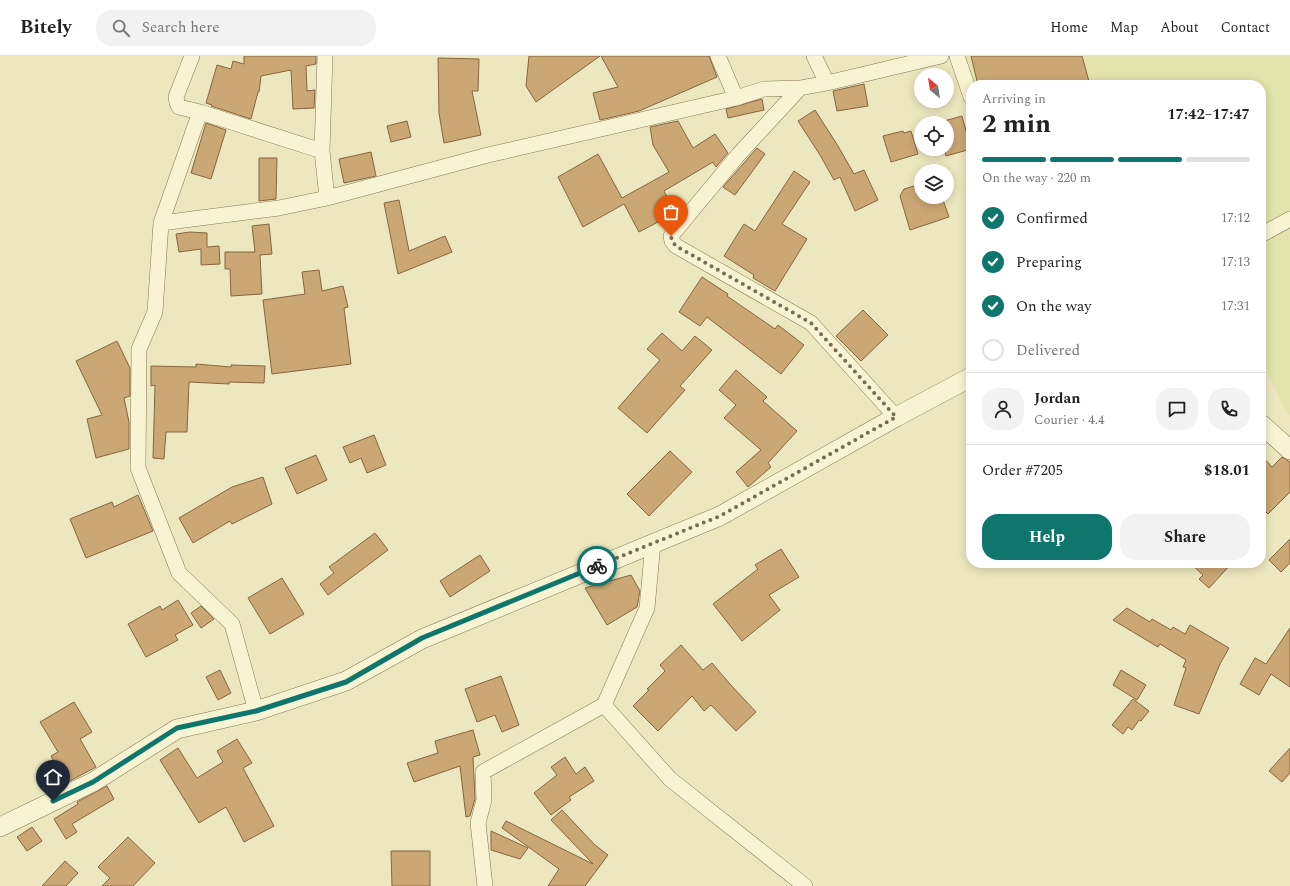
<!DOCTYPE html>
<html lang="en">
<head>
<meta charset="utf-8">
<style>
  :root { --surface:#fff; --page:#f2f2f2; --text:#222; --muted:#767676; --line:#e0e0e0; --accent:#0f766e }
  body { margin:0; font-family:Spectral,serif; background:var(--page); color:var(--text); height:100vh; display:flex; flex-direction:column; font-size:15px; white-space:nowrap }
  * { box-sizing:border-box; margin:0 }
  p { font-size:13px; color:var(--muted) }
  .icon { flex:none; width:22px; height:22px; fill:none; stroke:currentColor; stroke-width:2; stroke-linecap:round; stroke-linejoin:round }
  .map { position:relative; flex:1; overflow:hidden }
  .panel { position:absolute; left:966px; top:24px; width:300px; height:488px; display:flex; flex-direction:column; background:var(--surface); border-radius:16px; box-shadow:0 2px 10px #0003 }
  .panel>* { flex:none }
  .needle { width:26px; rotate:330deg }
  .tools { position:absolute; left:914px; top:12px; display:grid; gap:8px }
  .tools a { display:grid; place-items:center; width:40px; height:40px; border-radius:50%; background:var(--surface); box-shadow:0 2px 10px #0003; font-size:20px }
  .pin { position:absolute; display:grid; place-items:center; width:34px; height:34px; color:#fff; margin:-41px -17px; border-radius:50% 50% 50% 0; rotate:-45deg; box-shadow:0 0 4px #0007 }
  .pin .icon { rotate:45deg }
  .courier { position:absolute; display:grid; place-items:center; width:40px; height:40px; margin:-20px; border:3px solid #0f766e; border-radius:50%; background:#fff; color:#222; box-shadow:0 1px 5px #0007 }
  .summary em { font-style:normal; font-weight:700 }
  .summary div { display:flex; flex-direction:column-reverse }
  .summary { display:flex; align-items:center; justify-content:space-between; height:68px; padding:0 16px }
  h1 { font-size:26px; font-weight:700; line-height:30px }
  .bar { display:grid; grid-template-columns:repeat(4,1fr); gap:6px 4px; align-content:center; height:48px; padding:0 16px }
  .bar i { height:5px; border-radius:3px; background:var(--line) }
  .bar .on { background:var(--accent) }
  .bar p { grid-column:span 4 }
  .line { display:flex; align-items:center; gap:10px; padding:0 16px; border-top:1px solid var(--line) }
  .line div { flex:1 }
  .round { display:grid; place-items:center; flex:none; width:42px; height:42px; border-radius:16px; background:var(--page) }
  ol { padding:0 16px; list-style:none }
  li { display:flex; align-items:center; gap:12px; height:44px }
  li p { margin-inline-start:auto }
  li .icon { padding:4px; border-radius:50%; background:var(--accent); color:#fff; stroke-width:4 }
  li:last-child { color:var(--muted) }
  li i { width:22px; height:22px; border:2px solid var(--line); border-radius:50% }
  .button { display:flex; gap:8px; margin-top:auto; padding:8px 16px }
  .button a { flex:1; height:46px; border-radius:16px; background:var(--accent); color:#fff; font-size:16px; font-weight:700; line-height:46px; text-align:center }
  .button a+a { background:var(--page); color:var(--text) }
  header { display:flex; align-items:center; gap:24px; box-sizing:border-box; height:56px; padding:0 20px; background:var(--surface); border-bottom:1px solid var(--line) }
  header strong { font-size:19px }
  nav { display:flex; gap:22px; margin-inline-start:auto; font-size:14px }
  .search { width:280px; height:36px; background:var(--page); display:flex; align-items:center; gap:10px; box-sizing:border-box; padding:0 14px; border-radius:16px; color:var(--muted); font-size:15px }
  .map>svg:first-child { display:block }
</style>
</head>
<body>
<header>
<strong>Bitely</strong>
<div class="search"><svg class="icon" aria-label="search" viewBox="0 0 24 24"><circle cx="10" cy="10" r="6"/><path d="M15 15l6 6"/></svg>Search here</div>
<nav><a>Home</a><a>Map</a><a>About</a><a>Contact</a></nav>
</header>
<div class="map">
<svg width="1290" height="830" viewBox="0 0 1290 830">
  <rect width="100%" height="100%" fill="#ede7bf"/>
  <!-- farmland -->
  <path fill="#e3e3ad" d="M964,0H1290V359L1287,356L1269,321L1261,290V29H974Z"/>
  <!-- building -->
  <path fill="#cba775" stroke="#85653e" d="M244,0H316V8L306,10L307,35L315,34L314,52L293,53L291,14L261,20L259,36H258L251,63L211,50L212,49L206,47L217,9L231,13L233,5L244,8Z
    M529,0H600L536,46L526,30Z
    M601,0H709L717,21L639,55L600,64L593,37L618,31Z
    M971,0H1082L1090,29H978Z
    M438,2L479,3L478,35H472L481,79L444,87L439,57Z
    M864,28L868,50L837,55L833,35Z
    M762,43L764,54L728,62L726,53Z
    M815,54L838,90L854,118L864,114L878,144L855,155L840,121L834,124L820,99L798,65Z
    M962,60L971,93L946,100L944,93H947V67H937Z
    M407,65L411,81L391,86L387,70Z
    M678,65L693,92L715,78L728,97L716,111L713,106L664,135L675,157L639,176L624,148L583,171L558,121L598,98L622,142L669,116L653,89L650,71Z
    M206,67L226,74L211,123L191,117Z
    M903,75L904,77L911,75L918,98L891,106L883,80Z
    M757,92L765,98L735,139L723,131Z
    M371,96L376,120L344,127L339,103Z
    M259,102H277L276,143L259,145Z
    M794,115L810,126L782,168L807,183L775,235L753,222L754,219L724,200L744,168L755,175Z
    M921,128V141H942L949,161L910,174L900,140L904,133Z
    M399,144L409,195L445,180L452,196L398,218L384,147Z
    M269,168L272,198L260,199L262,238L231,240L230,213H225V196H255L252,170Z
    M190,176L207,177V191L219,190L220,208L201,209V193L179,196L176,178Z
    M319,214L322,235L343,230L348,251L344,252L351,308L272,318L263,244L305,238L302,216Z
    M702,221L728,238L727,240L775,273L778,269L804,289L781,318L707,261L700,270L679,256Z
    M863,254L888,279L861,305L836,280Z
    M662,277L682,295L695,280L712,294L680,330L685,334L647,377L618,352L660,304L647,293Z
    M117,285L130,312V340L124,342L129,366V393L96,402L87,363L102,359L76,305Z
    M196,308L231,311V309L265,310L264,327L229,326V328L189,326L187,376H166L164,403L153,402L155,329L151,330V310L196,311Z
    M736,314L767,341L763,345L797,375L768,407L771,411L748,431L736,416L761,394L724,362L736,349L719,334Z
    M374,379L386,409L367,417L361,402L350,407L343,391Z
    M670,395L692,416L649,460L627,438Z
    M316,399L327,424L297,438L285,412Z
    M1261,399L1272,411L1282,401L1290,406V436L1268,458L1261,451Z
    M263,421L272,448L232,468L230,465L193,487L179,462L232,431Z
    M138,439L153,475L86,502L70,463L112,446L114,451Z
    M375,477L388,494L328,539L320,528L334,517L329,511Z
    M1290,483V507L1281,516L1269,504Z
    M781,493L799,521L769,539L780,554L742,585L713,548L758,513L755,509Z
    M480,499L490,515L450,541L440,525Z
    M1190,507H1232L1209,532L1199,523L1203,519Z
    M631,519L640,535L637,551L607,569L585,532Z
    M282,522L304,558L270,578L248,542Z
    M178,544L193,569L175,579L178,584L146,601L128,568L160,550L162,554Z
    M201,550L214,563L201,572L191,557Z
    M1127,552L1150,566L1152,563L1171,574L1173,571L1185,578L1190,569L1229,592L1220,608L1199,658L1174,649L1186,612L1183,611L1186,604L1160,588L1158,591L1113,564Z
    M1290,572V631L1271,618L1259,639L1240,628L1255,602L1266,608Z
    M681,589L703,614L712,607L729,627L756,656L736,675L711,649L704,655L692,640L658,675L633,650L649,634L647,633L665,615L660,609Z
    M220,614L231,637L218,644L206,621Z
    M1121,614L1146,629L1137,644L1113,629Z
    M501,620L519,669L502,676L495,659L477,666L465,633Z
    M1133,643L1149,655L1141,665L1139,664L1132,674L1128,671L1123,678L1112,669Z
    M74,646L92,676L80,683L96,711L66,727L51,700L58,696L40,666Z
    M473,674L480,699L473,701L475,743L470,760L466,761L460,710L414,726L407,707L438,697L435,685Z
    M237,683L252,707L243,712L274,770L244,786L226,751L199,767L160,704L178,692L197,722L223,706L217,695Z
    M1290,692V717L1282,726L1269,715Z
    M565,701L576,718L585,711L594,725L569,741L571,744L551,759L534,737L557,719L551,711Z
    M107,730L114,743L72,768L77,776L66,783L54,763L78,748L77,746Z
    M562,754L595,789L608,799L585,830H548L559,813L502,772L506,765L593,808L551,764Z
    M32,771L42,785L27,795L17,781Z
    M491,775L528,792L520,803L491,794Z
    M128,781L155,807L133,830H102L110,822L98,811Z
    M391,795H430V830H392Z
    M65,805L78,817L66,830H42Z"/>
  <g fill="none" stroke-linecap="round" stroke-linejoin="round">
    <defs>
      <path id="minor" d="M718,0L736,42
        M814,0L827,27
        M957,0L971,41
        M200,56L161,167L155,256L139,293L138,412L179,517L232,568L256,655
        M322,95L325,0
        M327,142L488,99L736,42L764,33L800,32
        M161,167L279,152L327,142L322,95L200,56L179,51L177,47L176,41L192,0
        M1261,179L1290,163
        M896,361L811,267L676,190L672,185L671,180L739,98L800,32L827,27L941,0
        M653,487L647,552L604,649L670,723L805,830
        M485,830L478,767L484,744L483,716L604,649"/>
      <path id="tertiary" d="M1261,368L1290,394
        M0,771L93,726L177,673L256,655L346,625L422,583L720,460L896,361L971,321"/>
    </defs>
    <!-- minor casing -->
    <use href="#minor" stroke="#867858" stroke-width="16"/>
    <!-- tertiary casing -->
    <use href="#tertiary" stroke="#867858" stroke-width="20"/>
    <!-- minor -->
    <use href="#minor" stroke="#f8f3d2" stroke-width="15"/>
    <!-- tertiary -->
    <use href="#tertiary" stroke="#f8f3d2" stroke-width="19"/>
  </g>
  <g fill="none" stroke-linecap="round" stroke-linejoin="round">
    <!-- done -->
    <path stroke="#756d55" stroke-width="4" stroke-dasharray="0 7.2" d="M597,510L720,460L896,361L811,267L676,190L672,185L671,180"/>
    <!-- route -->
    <path stroke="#0f766e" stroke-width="5" d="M53,745L93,726L177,672L256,655L346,626L422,582L597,510"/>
  </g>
</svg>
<div class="tools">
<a><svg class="needle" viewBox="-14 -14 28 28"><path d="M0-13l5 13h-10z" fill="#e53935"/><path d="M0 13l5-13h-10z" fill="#767676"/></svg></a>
<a><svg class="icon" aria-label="locate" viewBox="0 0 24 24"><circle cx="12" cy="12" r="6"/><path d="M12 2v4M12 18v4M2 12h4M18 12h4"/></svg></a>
<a><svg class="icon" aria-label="layers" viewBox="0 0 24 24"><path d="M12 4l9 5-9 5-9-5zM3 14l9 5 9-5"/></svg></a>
</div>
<div class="pin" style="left:671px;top:180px;background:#ea580c"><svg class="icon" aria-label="bag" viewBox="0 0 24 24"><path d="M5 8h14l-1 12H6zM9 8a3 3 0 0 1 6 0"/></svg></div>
<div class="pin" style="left:53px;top:745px;background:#1f2937"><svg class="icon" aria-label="home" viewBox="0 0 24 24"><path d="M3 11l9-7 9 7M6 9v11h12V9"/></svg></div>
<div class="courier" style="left:597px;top:510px"><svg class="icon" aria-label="bike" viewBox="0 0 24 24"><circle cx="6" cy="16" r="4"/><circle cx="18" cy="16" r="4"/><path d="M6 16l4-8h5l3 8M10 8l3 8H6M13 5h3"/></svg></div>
<section class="panel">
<div class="summary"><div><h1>2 min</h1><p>Arriving in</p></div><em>17:42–17:47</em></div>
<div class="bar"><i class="on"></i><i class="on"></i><i class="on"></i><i></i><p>On the way · 220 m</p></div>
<ol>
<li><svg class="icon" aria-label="check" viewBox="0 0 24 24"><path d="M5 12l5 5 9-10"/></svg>Confirmed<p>17:12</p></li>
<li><svg class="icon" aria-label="check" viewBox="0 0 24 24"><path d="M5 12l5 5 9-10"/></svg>Preparing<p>17:13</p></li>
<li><svg class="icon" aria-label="check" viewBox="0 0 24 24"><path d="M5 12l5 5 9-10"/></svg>On the way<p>17:31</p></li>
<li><i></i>Delivered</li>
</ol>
<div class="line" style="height:72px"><a class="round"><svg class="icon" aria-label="person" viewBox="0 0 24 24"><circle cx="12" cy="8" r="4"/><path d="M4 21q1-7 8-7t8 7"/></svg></a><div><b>Jordan</b><p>Courier · 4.4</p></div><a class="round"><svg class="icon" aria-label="chat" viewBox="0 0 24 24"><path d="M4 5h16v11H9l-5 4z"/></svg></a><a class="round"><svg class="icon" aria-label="phone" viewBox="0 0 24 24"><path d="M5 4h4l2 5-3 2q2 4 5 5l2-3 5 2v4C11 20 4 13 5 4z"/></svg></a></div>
<div class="line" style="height:52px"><div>Order #7205</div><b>$18.01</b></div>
<div class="button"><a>Help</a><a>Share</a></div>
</section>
</div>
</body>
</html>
